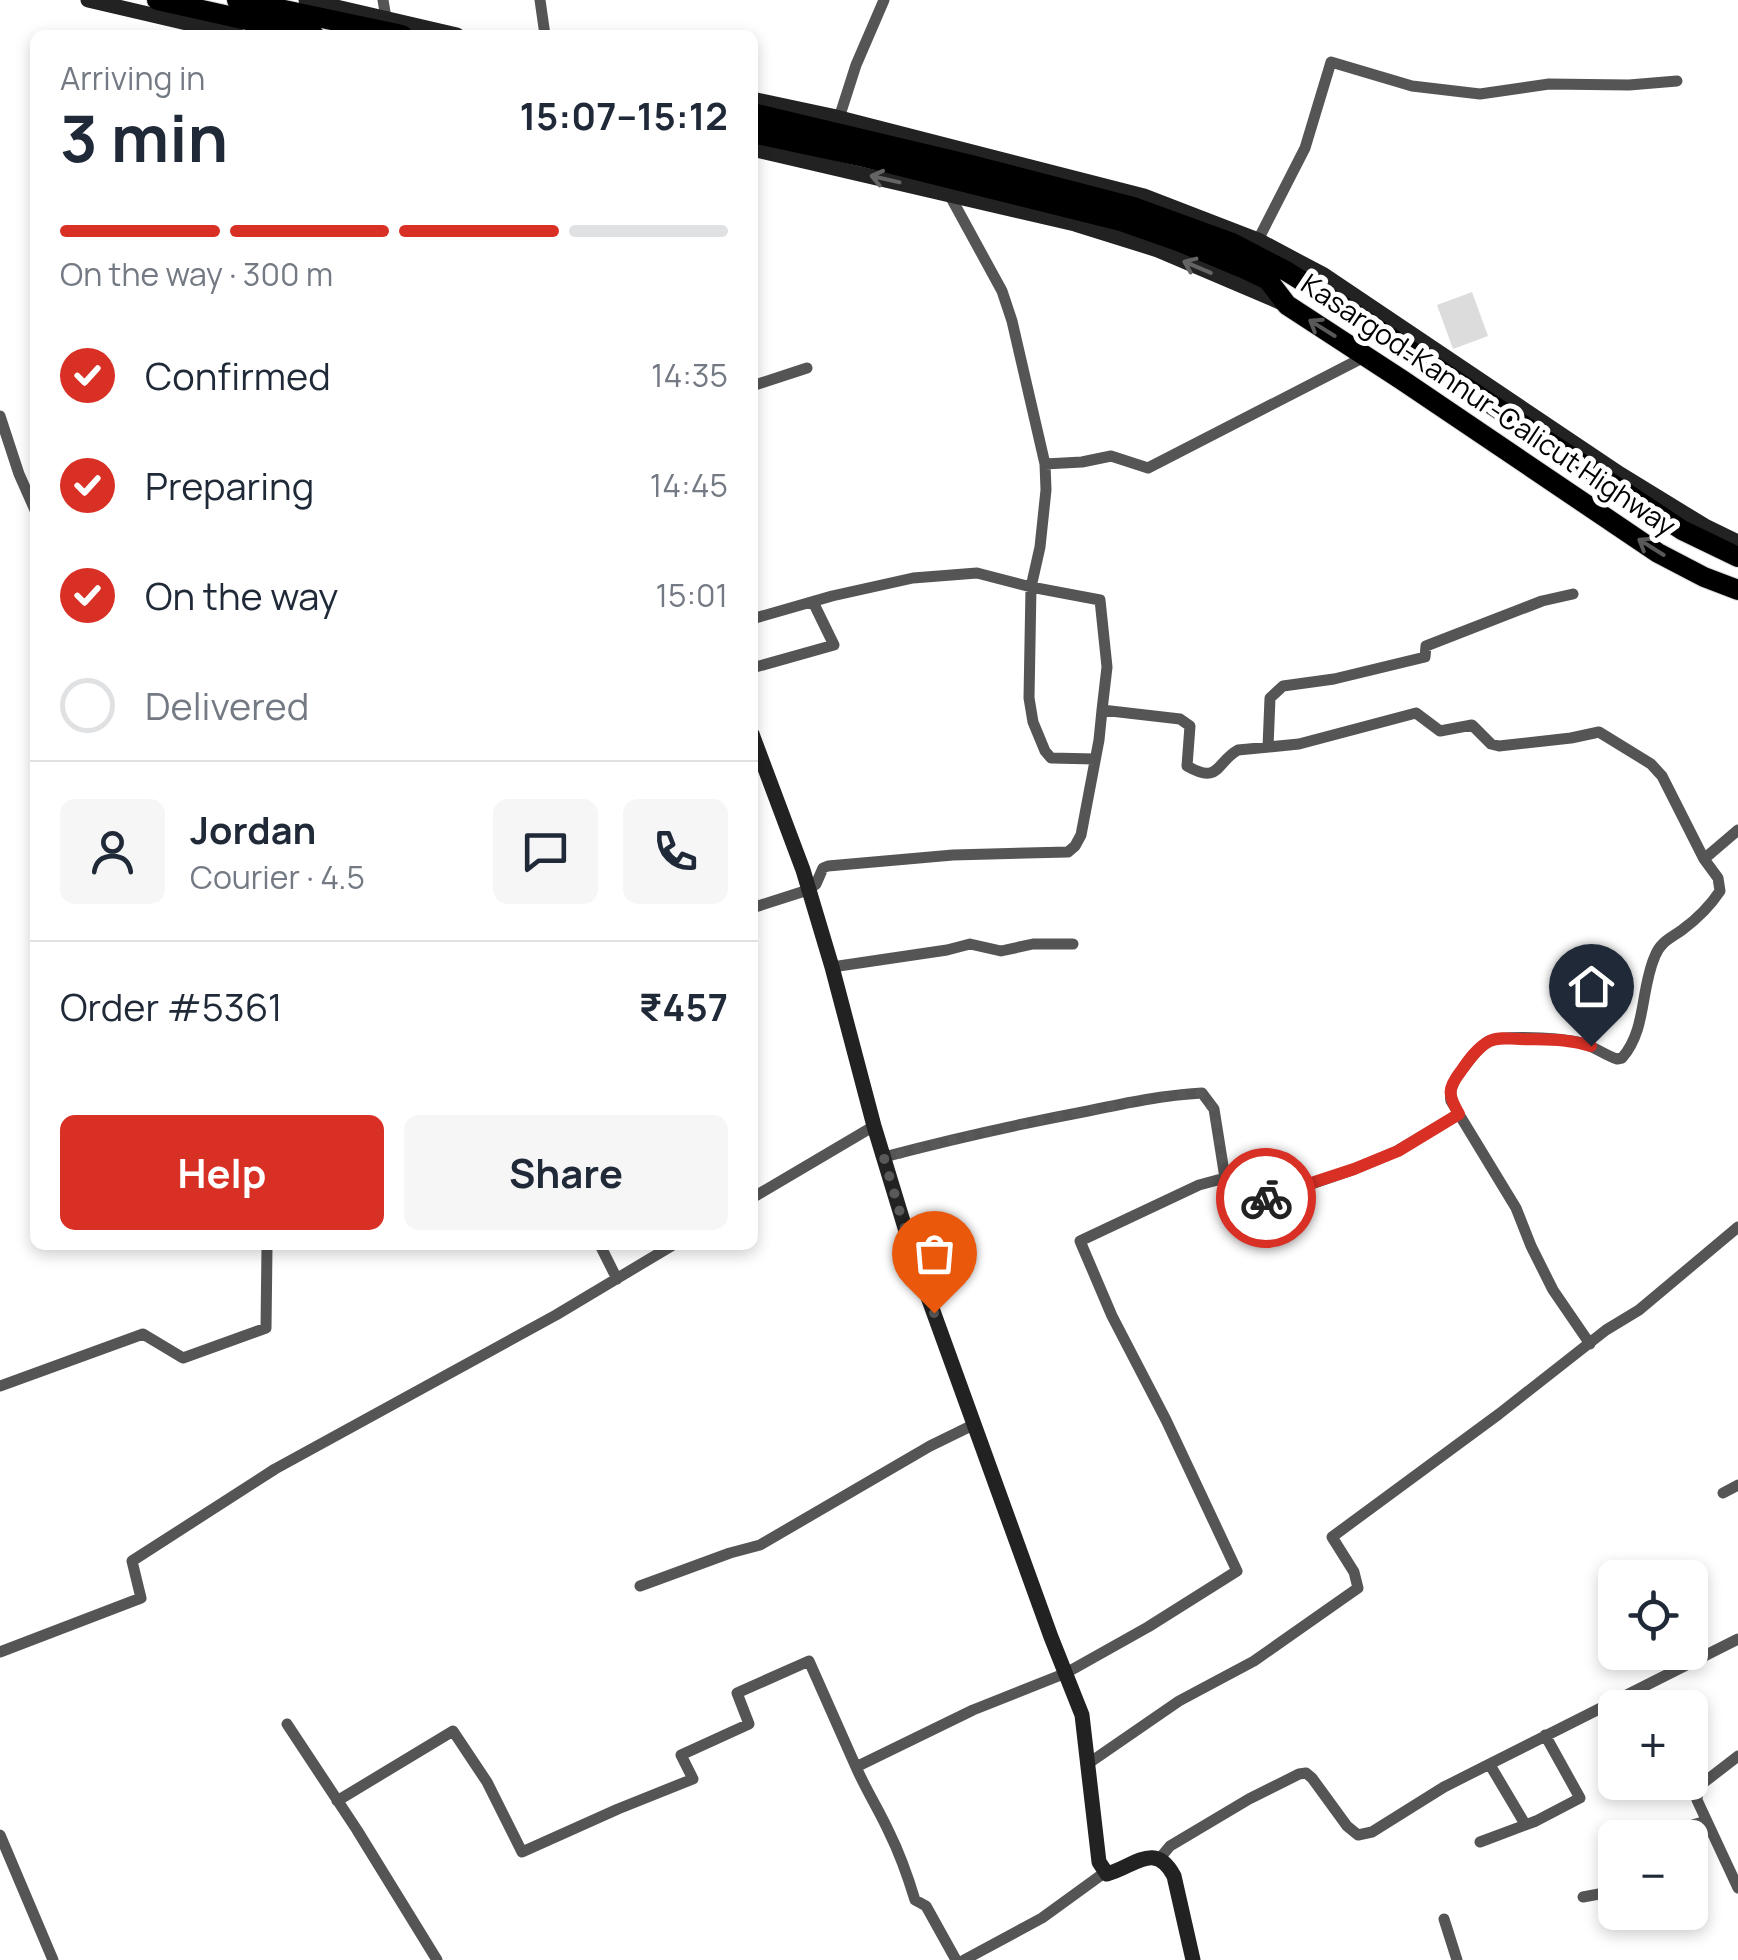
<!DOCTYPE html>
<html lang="en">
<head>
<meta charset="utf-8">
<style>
  :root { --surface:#fff; --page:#f6f6f7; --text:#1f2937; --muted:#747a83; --line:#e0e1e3; --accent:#d93025 }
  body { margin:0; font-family:Manrope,sans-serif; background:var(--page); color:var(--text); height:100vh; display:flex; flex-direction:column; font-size:38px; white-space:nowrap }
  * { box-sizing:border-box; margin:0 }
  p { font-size:32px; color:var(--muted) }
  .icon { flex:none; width:55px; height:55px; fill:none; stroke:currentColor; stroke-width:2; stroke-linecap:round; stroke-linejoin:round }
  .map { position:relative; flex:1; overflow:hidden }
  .side { position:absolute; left:30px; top:30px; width:728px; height:1220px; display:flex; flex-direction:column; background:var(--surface); border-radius:15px; box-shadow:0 5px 15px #0003 }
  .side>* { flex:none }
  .tools { position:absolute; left:1598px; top:1560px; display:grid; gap:20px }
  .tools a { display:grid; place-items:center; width:110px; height:110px; border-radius:15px; background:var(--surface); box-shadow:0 5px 15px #0003; font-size:50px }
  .pin { position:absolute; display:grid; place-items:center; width:85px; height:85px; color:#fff; margin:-102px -42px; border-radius:50% 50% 50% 0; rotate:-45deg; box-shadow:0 0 10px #0007 }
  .pin .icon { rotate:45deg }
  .courier { position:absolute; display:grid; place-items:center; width:100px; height:100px; margin:-50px; border:8px solid #d93025; border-radius:50%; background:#fff; color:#222; box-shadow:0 2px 12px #0007 }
  .summary em { font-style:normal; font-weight:700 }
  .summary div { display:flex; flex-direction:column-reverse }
  .summary { display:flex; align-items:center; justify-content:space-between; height:170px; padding:0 30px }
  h1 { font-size:65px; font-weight:700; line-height:75px }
  .bar { display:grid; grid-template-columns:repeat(4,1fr); gap:15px 10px; align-content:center; height:120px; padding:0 30px }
  .bar i { height:12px; border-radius:8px; background:var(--line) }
  .bar .selected { background:var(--accent) }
  .bar p { grid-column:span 4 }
  .line { display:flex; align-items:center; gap:25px; padding:0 30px; border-top:2px solid var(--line) }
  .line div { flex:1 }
  .round { display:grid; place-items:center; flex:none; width:105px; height:105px; border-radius:15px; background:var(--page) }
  ol { padding:0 30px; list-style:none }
  li { display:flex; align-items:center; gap:30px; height:110px }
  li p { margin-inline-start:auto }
  li .icon { padding:10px; border-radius:50%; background:var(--accent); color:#fff; stroke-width:4 }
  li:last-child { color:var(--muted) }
  li i { width:55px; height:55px; border:5px solid var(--line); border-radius:50% }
  .button { display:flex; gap:20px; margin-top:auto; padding:20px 30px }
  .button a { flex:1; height:115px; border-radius:15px; background:var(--accent); color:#fff; font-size:40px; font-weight:700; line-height:115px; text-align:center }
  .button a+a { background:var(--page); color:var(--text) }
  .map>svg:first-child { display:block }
</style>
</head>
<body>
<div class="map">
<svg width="1738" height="1960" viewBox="0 0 1738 1960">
  <rect width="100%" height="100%" fill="#fff"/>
  <!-- green -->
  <path fill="#dcdcdc" d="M1472,292L1488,336L1453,349L1437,305Z"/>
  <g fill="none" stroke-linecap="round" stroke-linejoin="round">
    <defs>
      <path id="highway" d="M157,0L314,35
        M237,0L402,35
        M752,113L971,165L1133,207L1232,243L1286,271L1341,305L1682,530L1738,557
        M752,133L864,157L1121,221L1178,241L1245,269L1268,280L1287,305L1402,380L1658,553L1704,577L1738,590"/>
    </defs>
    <!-- highway casing -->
    <use href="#highway" stroke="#dbdbdb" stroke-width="22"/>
    <!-- street -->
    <path stroke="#555" stroke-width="11" d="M383,0L386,18
      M540,0L545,35
      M839,118L856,65L884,0
      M949,194L1002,291L1012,321L1045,464L1046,490L1040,547L1031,587L1029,698L1033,722L1045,751L1051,758L1095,759
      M1258,240L1305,148L1331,62L1412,86L1480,94L1549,84L1629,85L1677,81
      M752,386L807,368
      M0,416L19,474L35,510
      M1045,464L1082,462L1111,456L1148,468L1366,356
      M752,619L832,596L913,578L977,573L1031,587L1100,600L1107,667L1102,710L1180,719L1190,726L1187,766C1220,785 1216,762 1238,750L1299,744L1416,713L1440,731L1472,725L1491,744L1499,746L1571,738L1599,732L1651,764L1662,776L1704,859
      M752,668L834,645L813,602
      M1268,747L1270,698L1283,686L1334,679L1425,657L1426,646L1542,601L1573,594
      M752,908L808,890L816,884L823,868L828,866L953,855L1068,852L1075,846L1081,835L1099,740L1102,710
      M832,967L947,950L970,944L1001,951L1033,944H1073
      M884,1157C952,1139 1019,1124 1088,1111C1126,1103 1164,1095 1202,1093L1214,1109L1225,1178
      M752,1198L874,1126
      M600,1245L617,1279
      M1590,1344L1553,1290L1531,1246L1516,1208L1451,1101C1448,1087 1457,1076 1465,1066C1471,1058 1478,1048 1487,1042C1500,1034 1565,1038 1581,1043C1594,1046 1604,1055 1617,1059L1622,1058C1647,1029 1640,990 1655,956C1660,942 1671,938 1682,930C1697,919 1710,906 1720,891L1718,878L1704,859L1738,830
      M0,1386L143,1334L183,1358L266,1328L267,1247L269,1245
      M1723,1493L1738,1485
      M640,1586L730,1553L760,1545L930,1446L975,1424
      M0,1652L141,1598L132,1561L275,1469L556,1315L673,1245
      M287,1724L357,1830L437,1960
      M1738,1756L1698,1787L1697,1800L1738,1888
      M1089,1763L1179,1701L1254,1661L1358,1588L1354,1572L1332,1537L1499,1414L1606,1330L1639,1310L1738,1227
      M1490,1765L1525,1824
      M337,1801L453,1731L487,1782L522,1852L618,1809L693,1779L681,1755L749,1724L737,1693L809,1661L856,1767
      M0,1835L53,1960
      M1653,1837L1706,1821
      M1480,1842L1536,1821L1580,1798L1545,1735
      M1160,1858L1170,1846L1249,1799L1299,1774L1306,1773L1312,1778L1347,1826L1358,1835L1372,1832L1444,1787L1738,1639
      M1583,1897L1615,1891
      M1444,1919L1457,1960
      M956,1960L926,1906L915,1900C908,1877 900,1854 889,1832C879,1810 866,1790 856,1767L973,1710L1066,1673L1148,1627L1237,1571L1166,1420L1112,1316L1080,1241L1199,1185L1225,1178L1236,1210L1355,1169L1397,1151L1459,1114
      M964,1960L1042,1918L1104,1873"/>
    <!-- secondary -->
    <path stroke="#222" stroke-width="15" d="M88,0L238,35
      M306,0L457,35
      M752,99L832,116L1144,196L1258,240L1324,275L1620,474L1705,526L1738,542
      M752,149L1075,224L1158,250L1287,305
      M752,734L803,870L832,967L874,1126L916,1264L1051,1637L1082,1715L1099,1862L1107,1874C1134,1867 1155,1840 1174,1876L1193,1960"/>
    <!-- highway -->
    <use href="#highway" stroke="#000" stroke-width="20"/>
  </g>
  <!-- one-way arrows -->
  <defs><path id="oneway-shaft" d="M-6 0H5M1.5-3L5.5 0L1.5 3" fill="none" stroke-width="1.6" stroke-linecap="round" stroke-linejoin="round" transform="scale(2.5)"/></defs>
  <g stroke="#646464">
    <use href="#oneway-shaft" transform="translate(885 179) rotate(-167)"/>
    <use href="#oneway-shaft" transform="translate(1197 267) rotate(-157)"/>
  </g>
  <g stroke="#595959">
    <use href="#oneway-shaft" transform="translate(1322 328) rotate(-148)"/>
    <use href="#oneway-shaft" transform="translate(1651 547) rotate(-148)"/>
  </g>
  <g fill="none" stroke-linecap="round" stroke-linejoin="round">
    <!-- done -->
    <path stroke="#595959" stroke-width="10" stroke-dasharray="0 18" d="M934,1313L908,1240L884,1158C952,1139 1019,1124 1088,1111C1126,1103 1163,1095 1202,1093L1214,1110L1225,1178L1236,1210L1266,1198"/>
    <!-- route -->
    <path stroke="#d93025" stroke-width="12" d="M1266,1198L1354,1169L1398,1151L1459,1114C1448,1095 1447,1089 1461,1071C1468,1061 1477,1048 1488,1042C1497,1036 1509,1039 1519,1039C1545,1040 1566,1038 1591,1046"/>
  </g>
  <g text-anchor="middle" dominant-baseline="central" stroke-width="10" stroke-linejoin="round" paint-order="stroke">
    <!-- street labels -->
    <g font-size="28" fill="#000" stroke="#fff">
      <text transform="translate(1489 404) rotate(34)">Kasargod-Kannur-Calicut Highway</text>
    </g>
  </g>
</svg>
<div class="tools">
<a><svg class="icon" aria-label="locate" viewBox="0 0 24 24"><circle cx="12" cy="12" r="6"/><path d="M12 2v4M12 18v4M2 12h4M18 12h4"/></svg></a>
<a>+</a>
<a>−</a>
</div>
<div class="pin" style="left:934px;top:1313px;background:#ea580c"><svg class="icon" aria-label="bag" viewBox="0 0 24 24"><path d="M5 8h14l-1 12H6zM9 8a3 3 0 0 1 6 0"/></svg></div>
<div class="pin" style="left:1591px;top:1046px;background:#1f2937"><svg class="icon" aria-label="home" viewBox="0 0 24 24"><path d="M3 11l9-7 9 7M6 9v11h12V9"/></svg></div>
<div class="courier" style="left:1266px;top:1198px"><svg class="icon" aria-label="bike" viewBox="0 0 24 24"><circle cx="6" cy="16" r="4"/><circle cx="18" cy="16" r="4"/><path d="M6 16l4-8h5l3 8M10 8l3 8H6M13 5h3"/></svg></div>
<section class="side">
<div class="summary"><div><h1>3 min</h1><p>Arriving in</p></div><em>15:07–15:12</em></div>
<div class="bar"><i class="selected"></i><i class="selected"></i><i class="selected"></i><i></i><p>On the way · 300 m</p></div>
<ol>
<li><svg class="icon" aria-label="check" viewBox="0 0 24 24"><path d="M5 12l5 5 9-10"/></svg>Confirmed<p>14:35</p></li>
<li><svg class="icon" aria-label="check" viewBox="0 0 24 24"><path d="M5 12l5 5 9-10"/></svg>Preparing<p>14:45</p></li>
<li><svg class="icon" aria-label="check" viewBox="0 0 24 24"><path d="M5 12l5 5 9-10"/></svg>On the way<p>15:01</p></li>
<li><i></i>Delivered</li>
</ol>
<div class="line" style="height:180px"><a class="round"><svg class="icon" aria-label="person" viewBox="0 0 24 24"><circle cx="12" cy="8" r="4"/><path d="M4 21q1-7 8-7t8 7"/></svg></a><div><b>Jordan</b><p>Courier · 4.5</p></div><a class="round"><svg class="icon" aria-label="chat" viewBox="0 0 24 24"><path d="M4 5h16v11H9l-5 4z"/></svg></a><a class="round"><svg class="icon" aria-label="phone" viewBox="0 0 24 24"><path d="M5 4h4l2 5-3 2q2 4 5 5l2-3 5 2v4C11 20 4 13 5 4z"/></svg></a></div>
<div class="line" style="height:130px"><div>Order #5361</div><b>₹457</b></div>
<div class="button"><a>Help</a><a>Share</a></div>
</section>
</div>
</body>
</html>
